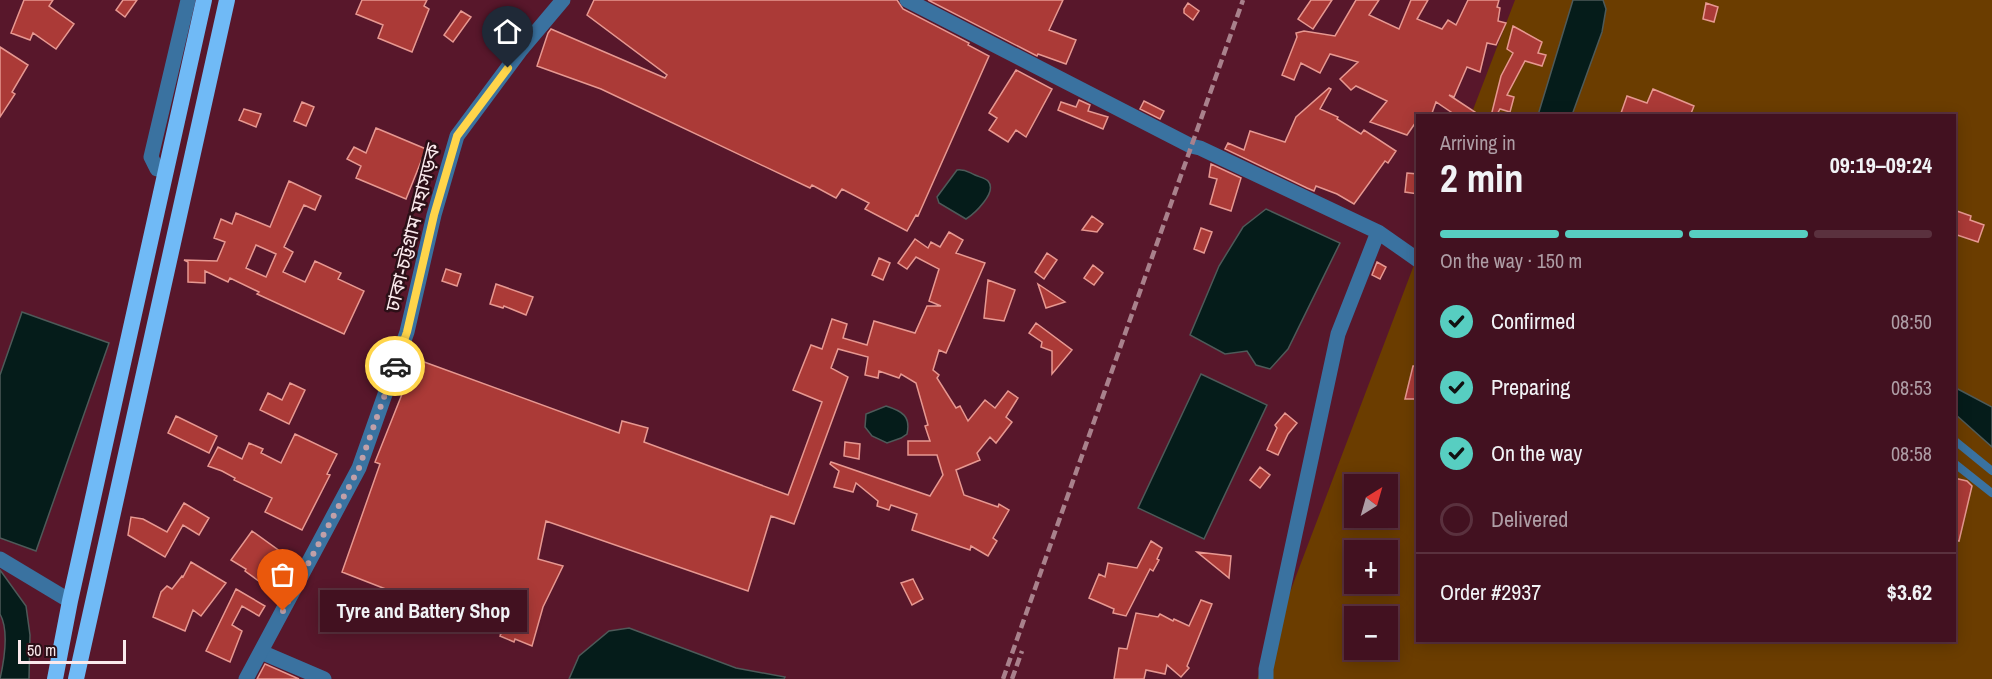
<!DOCTYPE html>
<html lang="en">
<head>
<meta charset="utf-8">
<style>
  :root { --surface:#421120; --page:#491a29; --text:#f1f3f6; --muted:#ae9da5; --line:#5a313e; --accent:#57cec1 }
  body { margin:0; font-family:"Archivo Narrow","Noto Sans Bengali",sans-serif; background:var(--page); color:var(--text); height:100vh; display:flex; flex-direction:column; font-size:22px; white-space:nowrap }
  * { box-sizing:border-box; margin:0 }
  p { font-size:20px; color:var(--muted) }
  .icon { flex:none; width:33px; height:33px; fill:none; stroke:currentColor; stroke-width:2; stroke-linecap:round; stroke-linejoin:round }
  .map { position:relative; flex:1; overflow:hidden }
  .panel { position:absolute; left:1416px; top:114px; width:540px; height:528px; display:flex; flex-direction:column; background:var(--surface); border-radius:0px; box-shadow:0 3px 15px #0003,0 0 0 2px var(--line) }
  .panel>* { flex:none }
  .needle { width:39px; rotate:37deg }
  .controls { position:absolute; left:1344px; top:474px; display:grid; gap:12px }
  .controls a { display:grid; place-items:center; width:54px; height:54px; border-radius:0px; background:var(--surface); box-shadow:0 3px 15px #0003,0 0 0 2px var(--line); font-size:30px }
  .scale { position:absolute; left:18px; bottom:15px; width:108px; box-sizing:border-box; padding-left:6px; border:3px solid #fae9ec; border-top:0; font-size:16px; line-height:21px; white-space:nowrap; color:#fae9ec; -webkit-text-stroke:4px #2c0f17; paint-order:stroke }
  .pin { position:absolute; display:grid; place-items:center; width:51px; height:51px; color:#fff; margin:-62px -26px; border-radius:50% 50% 50% 0; rotate:-45deg; box-shadow:0 0 6px #0007 }
  .pin .icon { rotate:45deg }
  .courier { position:absolute; display:grid; place-items:center; width:60px; height:60px; margin:-30px; border:4px solid #ffd54a; border-radius:50%; background:#fff; color:#222; box-shadow:0 2px 8px #0007 }
  .bubble { position:absolute; height:42px; border-radius:0px; background:var(--surface); box-shadow:0 3px 15px #0003,0 0 0 2px var(--line); font-size:20px; font-weight:800; line-height:42px; text-align:center }
  .summary em { font-style:normal; font-weight:800 }
  .summary div { display:flex; flex-direction:column-reverse }
  .summary { display:flex; align-items:center; justify-content:space-between; height:102px; padding:0 24px }
  h1 { font-size:39px; font-weight:800; line-height:45px }
  .bar { display:grid; grid-template-columns:repeat(4,1fr); gap:9px 6px; align-content:center; height:72px; padding:0 24px }
  .bar i { height:8px; border-radius:4px; background:var(--line) }
  .bar .selected { background:var(--accent) }
  .bar p { grid-column:span 4 }
  .line { display:flex; align-items:center; gap:15px; padding:0 24px; border-top:2px solid var(--line) }
  .line div { flex:1 }
  ol { padding:0 24px; list-style:none }
  li { display:flex; align-items:center; gap:18px; height:66px }
  li p { margin-inline-start:auto }
  li .icon { padding:6px; border-radius:50%; background:var(--accent); color:#111; stroke-width:4 }
  li:last-child { color:var(--muted) }
  li i { width:33px; height:33px; border:3px solid var(--line); border-radius:50% }
  .map>svg:first-child { display:block }
</style>
</head>
<body>
<div class="map">
<svg width="1992" height="679" viewBox="0 0 1992 679">
  <rect width="100%" height="100%" fill="#58172b"/>
  <!-- green -->
  <path fill="#6b3d00" fill-rule="evenodd" d="M1515,0H1992V679H1257L1417,257L1418,640H1954V116L1471,115ZM1354,484H1388V518H1354ZM1354,550H1388V584H1354ZM1354,616H1388V650H1354Z"/>
  <!-- water -->
  <path fill="#051c1a" stroke="#4e5a59" stroke-width="1.5" d="M1573,0H1603L1606,9L1602,32L1572,115H1538Z
    M957,170C965,169 968,172 975,175C979,177 985,178 988,181C998,192 974,214 966,219L939,203L937,197Z
    M1266,209L1340,243L1288,349L1270,369L1256,365L1247,351L1225,354L1190,335L1219,266L1243,227Z
    M22,312L109,343L36,551L0,538V375Z
    M1201,374L1267,405L1204,539L1138,508Z
    M1954,387L1992,407V447L1955,414Z
    M886,406C902,411 911,416 907,434L901,438L887,443L872,436L865,427L866,414Z
    M0,570L26,606L30,635L29,679H0C4,661 9,630 0,614Z
    M629,628L736,668L785,677L784,679H569L579,656L609,631Z"/>
  <!-- building -->
  <path fill="#ab3a37" stroke="#e79891" stroke-width="1.5" fill-rule="evenodd" d="M24,0H53L49,6L74,24L56,49L33,33L30,40L11,33Z
    M123,0H137L125,17L116,10Z
    M362,0H427L424,6L429,9L412,52L378,38L383,25L356,14Z
    M594,0H897L903,9L969,43L968,45L989,56L918,216L916,215L907,231L865,209L869,203L842,189L836,198L812,185L810,188L601,89L537,66L548,33L551,29L665,78L667,75L587,15Z
    M928,0H1063L1049,30L1076,40L1066,64L1038,54L1037,56Z
    M1311,0H1332L1313,29L1298,19Z
    M1356,0H1379L1369,15L1399,29L1411,0H1428L1417,19L1442,29L1448,20L1456,25L1468,0H1499L1497,7L1500,8L1498,21L1506,23L1496,45L1487,43L1480,72L1467,67L1454,97L1449,95L1481,116H1457L1436,102L1431,116H1418V119L1407,135L1370,122L1387,101L1356,86L1351,90L1340,79L1358,62L1330,54L1320,73L1301,63L1294,80L1282,75L1297,37L1296,33L1304,31L1335,36Z
    M1188,3L1199,11L1193,20L1184,13V9Z
    M1706,3L1718,7L1714,22L1703,19Z
    M461,11L471,17L453,42L444,35Z
    M1513,26L1542,42L1538,53L1546,55L1542,66L1525,61L1507,95L1514,97L1510,112L1500,109L1496,116H1491L1501,76L1513,53L1507,49Z
    M0,47L28,65L12,92L15,94L0,117Z
    M1016,70L1052,89L1026,137L1016,130L1008,142L989,130L997,118L989,113Z
    M1329,88L1331,89L1320,109L1338,117L1337,119L1361,134L1364,130L1396,151L1388,163L1385,161L1354,204L1337,194L1316,186L1314,191L1307,188L1225,149L1228,143L1244,150L1250,131L1285,142L1296,117Z
    M1653,89L1694,106L1690,116H1620L1627,96L1647,103Z
    M1079,100L1090,105L1088,111L1108,117L1103,129L1058,110L1061,102L1076,107Z
    M1144,101L1164,111L1160,119L1140,109Z
    M302,102L314,107L306,126L294,121Z
    M244,109L261,114L256,127L239,120Z
    M376,128L426,149L406,199L356,178L361,166L347,159L354,147L366,153Z
    M1211,164L1241,178L1231,211L1210,204L1217,179L1209,177Z
    M1407,173L1418,174V194L1405,192Z
    M289,181L321,196L315,210L304,205L284,247L293,252L283,272L305,282L315,261L341,273L338,279L364,291L344,334L257,294L259,292L230,278L228,282L205,271V283L188,282V262L184,260L217,261L225,242L214,238L221,219L232,224L236,213L270,227ZM256,245L276,254L266,277L246,268Z
    M1954,210L1971,216L1970,220L1984,225L1978,242L1954,234Z
    M1092,216L1103,224L1097,232L1082,230Z
    M1201,228L1212,232L1204,253L1194,249Z
    M949,232L963,240L956,253L985,263L946,353L939,350L933,370L939,375L937,378L956,408L960,406L968,421L985,400L995,408L1008,391L1018,398L1006,417L1012,422L996,443L990,437L977,453L980,460L956,470L964,495L998,507L999,504L1009,510L993,538L997,541L988,556L971,546L970,550L912,530L917,514L891,505L889,510L877,506L878,501L856,483L853,492L834,487L839,471L830,464L831,462L930,496L943,475L937,455H908V441H930L925,426L928,425L916,383L901,374L899,378L879,371L878,378L865,375L868,357L838,349L831,368L848,377L794,524L771,516L748,591L546,521L538,559L563,566L543,607L532,646L515,639L514,642L500,636L501,634L342,572L380,464L375,462L416,359L619,433L622,421L648,428L644,442L788,495L822,402L793,390L811,345L822,349L832,319L847,324L843,338L867,345L874,321L915,333L927,306H941L929,301L939,269L916,257L907,269L898,263L915,239L928,248L931,242L940,247Z
    M1047,253L1057,260L1044,279L1035,272Z
    M879,258L890,263L883,280L872,275Z
    M1377,262L1386,267L1380,279L1372,275Z
    M1093,265L1103,273L1094,285L1084,278Z
    M446,269L461,274L457,286L442,281Z
    M988,280L1015,290L1004,321L984,318Z
    M496,284L533,297L526,315L504,306L503,308L490,304Z
    M1038,284L1065,302L1046,308Z
    M1036,323L1072,350L1052,374V351L1041,347L1042,342L1029,333Z
    M1413,366H1418V399H1405Z
    M290,383L305,390L289,424L260,410L268,393L282,400Z
    M1285,413L1297,423L1288,434L1278,455L1267,450L1277,428L1275,425Z
    M176,416L217,436L209,453L168,433Z
    M295,434L337,454L327,474L330,475L302,530L265,512L272,498L234,480L235,478L222,471L208,466L218,447L242,459L249,443L263,449L261,453L281,463Z
    M845,442L860,444L859,459L844,456Z
    M1260,467L1270,475L1260,488L1250,480Z
    M1954,478L1967,481L1972,486L1959,541L1954,540Z
    M184,503L209,518L199,535L183,525L165,557L128,535L131,517L143,519L167,532Z
    M252,531L288,557L280,569L281,570L271,590L245,571L246,569L231,560Z
    M1151,541L1162,548L1157,559L1159,560L1153,571L1150,569L1126,616L1113,613L1114,609L1089,598L1099,574L1105,577L1108,563L1137,568Z
    M1197,552L1231,556L1229,578Z
    M191,562L226,583L201,616L193,610L185,631L153,617L161,592L167,586L172,589L182,576L183,577Z
    M913,579L923,599L912,605L901,583Z
    M236,589L265,606L259,616L242,606L232,625L242,631L230,662L206,651Z
    M1201,600L1212,604L1187,666L1189,668L1181,677L1167,665L1165,674L1146,670L1144,679H1114L1119,648L1127,649L1136,613L1158,617L1160,614L1173,621L1174,619L1189,626Z
    M265,664L299,679H257Z"/>
  <g fill="none" stroke-linecap="round" stroke-linejoin="round">
    <!-- service -->
    <path stroke="#3a72a0" stroke-width="8" d="M1954,440L1992,471
      M1954,463L1992,493"/>
    <!-- minor -->
    <path stroke="#3a72a0" stroke-width="15" d="M907,0L1191,146L1200,148L1378,232L1418,260
      M157,169L151,157L188,0
      M0,559L70,601
      M261,652L324,679
      M1266,679V669L1338,334L1378,232"/>
    <!-- tertiary -->
    <path stroke="#3a72a0" stroke-width="15" d="M246,679L359,468L407,332L434,215L457,136L520,51L563,0"/>
    <!-- trunk -->
    <path stroke="#70baf6" stroke-width="16" d="M55,679L70,601L204,0
      M76,679L227,0"/>
    <!-- rail -->
    <path stroke="#a9818c" stroke-width="4.5" stroke-dasharray="9 4.5" stroke-linecap="butt" d="M1003,679L1243,0
      M1012,679L1022,651"/>
  </g>
  <g fill="none" stroke-linecap="round" stroke-linejoin="round">
    <!-- done -->
    <path stroke="#c1a0a8" stroke-width="6" stroke-dasharray="0 10.8" d="M283,611L359,468L395,366"/>
    <!-- route -->
    <path stroke="#ffd54a" stroke-width="8" d="M395,366L407,332L434,215L457,136L508,68"/>
  </g>
  <g text-anchor="middle" dominant-baseline="central" stroke-width="5" stroke-linejoin="round" paint-order="stroke">
    <!-- street labels -->
    <g font-size="20" fill="#fae9ec" stroke="#2c0f17">
      <text transform="translate(412 227) rotate(-76)">ঢাকা-চট্টগ্রাম মহাসড়ক</text>
    </g>
  </g>
</svg>
<div class="controls">
<a><svg class="needle" viewBox="-14 -14 28 28"><path d="M0-13l5 13h-10z" fill="#e53935"/><path d="M0 13l5-13h-10z" fill="#ae9da5"/></svg></a>
<a>+</a>
<a>−</a>
</div>
<div class="scale">50 m</div>
<div class="pin" style="left:283px;top:611px;background:#ea580c"><svg class="icon" aria-label="bag" viewBox="0 0 24 24"><path d="M5 8h14l-1 12H6zM9 8a3 3 0 0 1 6 0"/></svg></div>
<div class="pin" style="left:508px;top:68px;background:#1f2937"><svg class="icon" aria-label="home" viewBox="0 0 24 24"><path d="M3 11l9-7 9 7M6 9v11h12V9"/></svg></div>
<div class="courier" style="left:395px;top:366px"><svg class="icon" aria-label="car" viewBox="0 0 24 24"><path d="M5 17H2v-5l4-1 3-4h7l3 4 3 1v5h-3M9 17h6M6 11h13"/><circle cx="7" cy="17" r="2"/><circle cx="17" cy="17" r="2"/></svg></div>
<div class="bubble" style="left:320px;top:590px;width:207px">Tyre and Battery Shop</div>
<section class="panel">
<div class="summary"><div><h1>2 min</h1><p>Arriving in</p></div><em>09:19–09:24</em></div>
<div class="bar"><i class="selected"></i><i class="selected"></i><i class="selected"></i><i></i><p>On the way · 150 m</p></div>
<ol>
<li><svg class="icon" aria-label="check" viewBox="0 0 24 24"><path d="M5 12l5 5 9-10"/></svg>Confirmed<p>08:50</p></li>
<li><svg class="icon" aria-label="check" viewBox="0 0 24 24"><path d="M5 12l5 5 9-10"/></svg>Preparing<p>08:53</p></li>
<li><svg class="icon" aria-label="check" viewBox="0 0 24 24"><path d="M5 12l5 5 9-10"/></svg>On the way<p>08:58</p></li>
<li><i></i>Delivered</li>
</ol>
<div class="line" style="height:78px"><div>Order #2937</div><b>$3.62</b></div>
</section>
</div>
</body>
</html>
